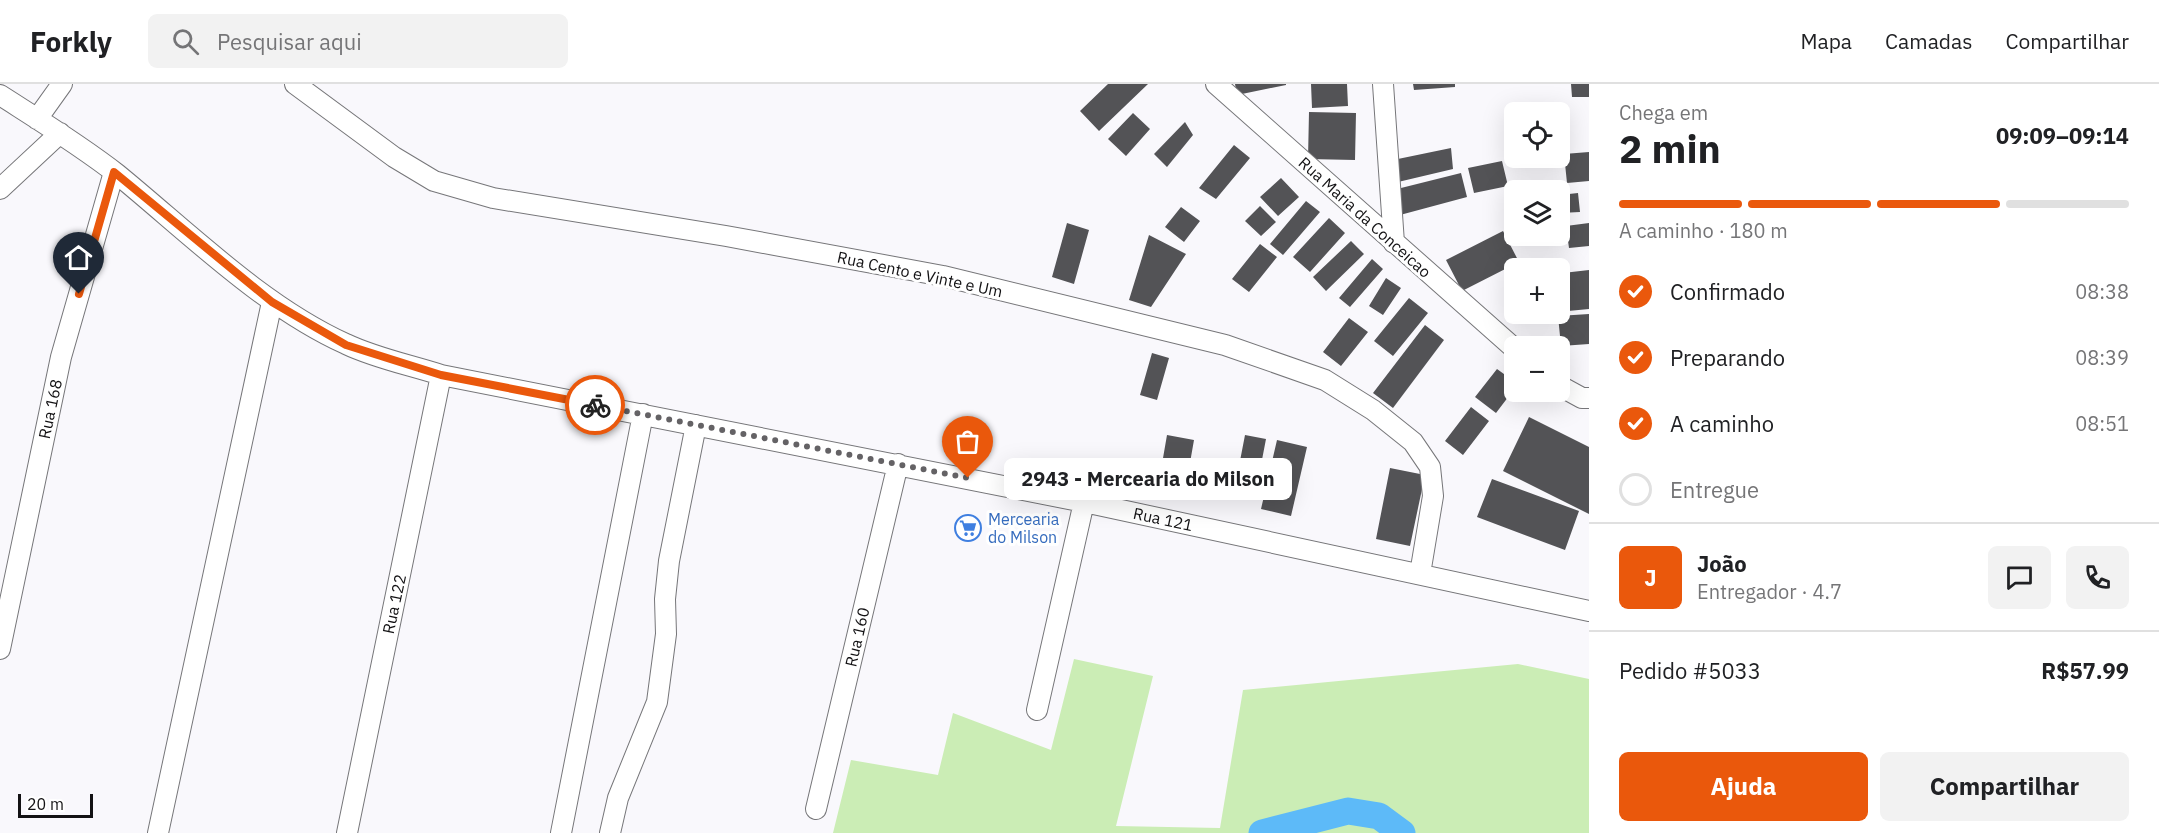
<!DOCTYPE html>
<html lang="pt">
<head>
<meta charset="utf-8">
<style>
  :root { --surface:#fff; --page:#f2f2f2; --text:#202124; --muted:#757577; --line:#e0e0e0; --accent:#ea580c }
  body { margin:0; font-family:"IBM Plex Sans",sans-serif; background:var(--page); color:var(--text); height:100vh; display:flex; flex-direction:column; font-size:22px; white-space:nowrap }
  * { box-sizing:border-box; margin:0 }
  p { font-size:20px; color:var(--muted) }
  .icon { flex:none; width:33px; height:33px; fill:none; stroke:currentColor; stroke-width:2; stroke-linecap:round; stroke-linejoin:round }
  .map { position:relative; flex:1; overflow:hidden }
  .panel { display:flex; flex-direction:column; background:var(--surface); width:570px }
  .panel>* { flex:none }
  .controls { position:absolute; left:1504px; top:18px; display:grid; gap:12px }
  .controls a { display:grid; place-items:center; width:66px; height:66px; border-radius:9px; background:var(--surface); box-shadow:0 6px 24px #0002; font-size:30px }
  .scale { position:absolute; left:18px; bottom:15px; width:75px; box-sizing:border-box; padding-left:6px; border:3px solid #131214; border-top:0; font-size:16px; line-height:21px; white-space:nowrap; color:#131214; -webkit-text-stroke:4px #fff; paint-order:stroke }
  .pin { position:absolute; display:grid; place-items:center; width:51px; height:51px; color:#fff; margin:-62px -26px; border-radius:50% 50% 50% 0; rotate:-45deg; box-shadow:0 0 6px #0007 }
  .pin .icon { rotate:45deg }
  .courier { position:absolute; display:grid; place-items:center; width:60px; height:60px; margin:-30px; border:4px solid #ea580c; border-radius:50%; background:#fff; color:#222; box-shadow:0 2px 8px #0007 }
  .bubble { position:absolute; height:42px; border-radius:9px; background:var(--surface); box-shadow:0 6px 24px #0002; font-size:20px; font-weight:800; line-height:42px; text-align:center }
  .head em { font-style:normal; font-weight:800 }
  .head div { display:flex; flex-direction:column-reverse }
  .head { display:flex; align-items:center; justify-content:space-between; height:102px; padding:0 30px }
  h1 { font-size:39px; font-weight:800; line-height:45px }
  .bar { display:grid; grid-template-columns:repeat(4,1fr); gap:9px 6px; align-content:center; height:72px; padding:0 30px }
  .bar i { height:8px; border-radius:4px; background:var(--line) }
  .bar .current { background:var(--accent) }
  .bar p { grid-column:span 4 }
  .line { display:flex; align-items:center; gap:15px; padding:0 30px; border-top:2px solid var(--line) }
  .line div { flex:1 }
  .round { display:grid; place-items:center; flex:none; width:63px; height:63px; border-radius:9px; background:var(--page) }
  ol { padding:0 30px; list-style:none }
  li { display:flex; align-items:center; gap:18px; height:66px }
  li p { margin-inline-start:auto }
  li .icon { padding:6px; border-radius:50%; background:var(--accent); color:#fff; stroke-width:4 }
  li:last-child { color:var(--muted) }
  li i { width:33px; height:33px; border:3px solid var(--line); border-radius:50% }
  .cta { display:flex; gap:12px; margin-top:auto; padding:12px 30px }
  .cta a { flex:1; height:69px; border-radius:9px; background:var(--accent); color:#fff; font-size:24px; font-weight:800; line-height:69px; text-align:center }
  .cta a+a { background:var(--page); color:var(--text) }
  header { display:flex; align-items:center; gap:36px; box-sizing:border-box; height:84px; padding:0 30px; background:var(--surface); border-bottom:2px solid var(--line) }
  header strong { font-size:28px }
  nav { display:flex; gap:33px; margin-inline-start:auto; font-size:21px }
  .search { width:420px; height:54px; background:var(--page); display:flex; align-items:center; gap:15px; box-sizing:border-box; padding:0 21px; border-radius:9px; color:var(--muted); font-size:22px }
  main { display:flex; flex:1; min-height:0 }
  .map>svg:first-child { display:block }
</style>
</head>
<body>
<header>
<strong>Forkly</strong>
<div class="search"><svg class="icon" aria-label="search" viewBox="0 0 24 24"><circle cx="10" cy="10" r="6"/><path d="M15 15l6 6"/></svg>Pesquisar aqui</div>
<nav><a>Mapa</a><a>Camadas</a><a>Compartilhar</a></nav>
</header>
<main>
<div class="map">
<svg width="1589" height="749" viewBox="0 0 1589 749">
  <rect width="100%" height="100%" fill="#f9f8fc"/>
  <!-- green -->
  <path fill="#cbedb5" d="M1074,575L1153,592L1116,742L1220,744L1243,606L1518,580L1589,595V749H833L851,676L938,691L953,629L1051,666Z"/>
  <g fill="none" stroke-linecap="round" stroke-linejoin="round">
    <!-- canal -->
    <path stroke="#5dbaf8" stroke-width="27" d="M1262,749L1348,727L1379,732L1402,749"/>
  </g>
  <!-- building -->
  <path fill="#535356" d="M1108,0H1148L1099,47L1080,27Z
    M1235,0H1286V1L1237,11Z
    M1311,0H1347L1348,22L1312,24Z
    M1413,0H1455V3L1414,6Z
    M1571,0H1589V13H1572Z
    M1309,28L1356,29L1355,76L1308,75Z
    M1133,29L1150,45L1126,72L1108,55Z
    M1185,38L1193,51L1167,83L1154,70Z
    M1234,61L1250,74L1216,115L1199,104Z
    M1451,64L1453,85L1398,98L1393,76Z
    M1589,68V97L1567,99L1564,70Z
    M1502,77L1508,102L1474,109L1468,84Z
    M1461,89L1467,113L1400,131L1393,106Z
    M1281,94L1299,113L1278,132L1260,113Z
    M1578,109L1580,128L1560,129V111Z
    M1306,117L1320,128L1283,171L1270,160Z
    M1260,122L1276,138L1261,152L1245,137Z
    M1181,123L1200,137L1184,158L1165,143Z
    M1329,134L1345,149L1310,188L1293,173Z
    M1067,139L1089,146L1074,200L1052,193Z
    M1589,139V162L1569,164L1566,142Z
    M1503,147L1519,178L1462,207L1446,176Z
    M1149,151L1186,170L1151,223L1129,216Z
    M1351,157L1364,170L1326,207L1313,193Z
    M1260,160L1277,173L1249,208L1232,195Z
    M1372,175L1383,185L1350,223L1339,214Z
    M1589,186V225L1568,227L1563,189Z
    M1386,194L1401,204L1383,231L1369,222Z
    M1409,214L1428,229L1393,272L1374,257Z
    M1589,230V260L1561,262L1558,232Z
    M1349,234L1368,248L1341,282L1323,268Z
    M1425,241L1444,256L1393,324L1373,309Z
    M1152,269L1169,274L1157,316L1140,311Z
    M1497,285L1515,298V304L1496,329L1475,313Z
    M1471,323L1489,337L1463,371L1445,357Z
    M1529,333L1589,363V430L1503,387Z
    M1167,351L1194,356L1185,407L1158,403Z
    M1245,351L1266,355L1255,412L1234,408Z
    M1277,356L1307,363L1291,432L1261,425Z
    M1390,384L1425,391L1410,462L1376,455Z
    M1492,395L1579,427L1565,466L1477,433Z"/>
  <g fill="none" stroke-linecap="round" stroke-linejoin="round">
    <defs>
      <path id="street" d="M295,0L394,73L434,97L493,114L726,152L943,192L1225,261L1325,296L1373,326L1413,358L1430,383L1433,412L1420,490
        M1216,0L1515,265
        M1383,0L1394,159
        M0,11C39,36 80,61 117,90C188,148 262,222 346,260C375,274 410,281 441,291L1084,418L1589,527
        M37,35L62,0
        M0,105L60,49
        M1560,302L1582,314H1589
        M0,565L61,273L114,88
        M1037,626L1084,418
        M816,725L898,380
        M158,749L272,218
        M347,749L441,291
        M561,749L643,330
        M610,749L618,714L657,618L666,550L665,515L669,477L696,341"/>
    </defs>
    <!-- street casing -->
    <use href="#street" stroke="#767679" stroke-width="22"/>
    <!-- street -->
    <use href="#street" stroke="#fff" stroke-width="20"/>
  </g>
  <g fill="none" stroke-linecap="round" stroke-linejoin="round">
    <!-- done -->
    <path stroke="#646265" stroke-width="6" stroke-dasharray="0 10.8" d="M595,321L968,394"/>
    <!-- route -->
    <path stroke="#ea580c" stroke-width="8" d="M79,210L114,88L272,218L346,261L441,291L595,321"/>
  </g>
  <!-- icons -->
  <defs>
    <symbol id="supermarket-ring" viewBox="-11 -11 22 22"><circle r="9.5" fill="#fff" stroke="#3f7fe0" stroke-width="1.5"/><path d="M-6-5.5h2.5l.6 2H6L4.5 2H-2.5L-4.4-4H-6ZM-1.5 3.2a1.3 1.3 0 1 0 .1 0ZM3 3.2a1.3 1.3 0 1 0 .1 0Z" fill="#3f7fe0"/></symbol>
  </defs>
  <g fill-rule="evenodd">
    <use href="#supermarket-ring" x="953" y="429" width="30" height="30"/>
  </g>
  <g text-anchor="middle" dominant-baseline="central" stroke-width="6" stroke-linejoin="round" paint-order="stroke">
    <!-- street labels -->
    <g font-size="16" fill="#131214" stroke="#fff">
      <text transform="translate(1365 133) rotate(42)">Rua Maria da Conceicao</text>
      <text transform="translate(920 190) rotate(12)">Rua Cento e Vinte e Um</text>
      <text transform="translate(50 325) rotate(-78)">Rua 168</text>
      <text transform="translate(1163 435) rotate(12)">Rua 121</text>
      <text transform="translate(394 520) rotate(-78)">Rua 122</text>
      <text transform="translate(857 553) rotate(-77)">Rua 160</text>
    </g>
    <!-- shop labels -->
    <g font-size="16" fill="#366cbe" stroke="#fff" text-anchor="start">
      <text x="988" y="435">Mercearia<tspan x="988" dy="18">do Milson</tspan></text>
    </g>
  </g>
</svg>
<div class="controls">
<a><svg class="icon" aria-label="locate" viewBox="0 0 24 24"><circle cx="12" cy="12" r="6"/><path d="M12 2v4M12 18v4M2 12h4M18 12h4"/></svg></a>
<a><svg class="icon" aria-label="layers" viewBox="0 0 24 24"><path d="M12 4l9 5-9 5-9-5zM3 14l9 5 9-5"/></svg></a>
<a>+</a>
<a>−</a>
</div>
<div class="scale">20 m</div>
<div class="pin" style="left:968px;top:394px;background:#ea580c"><svg class="icon" aria-label="bag" viewBox="0 0 24 24"><path d="M5 8h14l-1 12H6zM9 8a3 3 0 0 1 6 0"/></svg></div>
<div class="pin" style="left:79px;top:210px;background:#1f2937"><svg class="icon" aria-label="home" viewBox="0 0 24 24"><path d="M3 11l9-7 9 7M6 9v11h12V9"/></svg></div>
<div class="courier" style="left:595px;top:321px"><svg class="icon" aria-label="bike" viewBox="0 0 24 24"><circle cx="6" cy="16" r="4"/><circle cx="18" cy="16" r="4"/><path d="M6 16l4-8h5l3 8M10 8l3 8H6M13 5h3"/></svg></div>
<div class="bubble" style="left:1004px;top:374px;width:288px">2943 - Mercearia do Milson</div>
</div>
<section class="panel">
<div class="head"><div><h1>2 min</h1><p>Chega em</p></div><em>09:09–09:14</em></div>
<div class="bar"><i class="current"></i><i class="current"></i><i class="current"></i><i></i><p>A caminho · 180 m</p></div>
<ol>
<li><svg class="icon" aria-label="check" viewBox="0 0 24 24"><path d="M5 12l5 5 9-10"/></svg>Confirmado<p>08:38</p></li>
<li><svg class="icon" aria-label="check" viewBox="0 0 24 24"><path d="M5 12l5 5 9-10"/></svg>Preparando<p>08:39</p></li>
<li><svg class="icon" aria-label="check" viewBox="0 0 24 24"><path d="M5 12l5 5 9-10"/></svg>A caminho<p>08:51</p></li>
<li><i></i>Entregue</li>
</ol>
<div class="line" style="height:108px"><b class="round" style="background:var(--accent);color:#fff">J</b><div><b>João</b><p>Entregador · 4.7</p></div><a class="round"><svg class="icon" aria-label="chat" viewBox="0 0 24 24"><path d="M4 5h16v11H9l-5 4z"/></svg></a><a class="round"><svg class="icon" aria-label="phone" viewBox="0 0 24 24"><path d="M5 4h4l2 5-3 2q2 4 5 5l2-3 5 2v4C11 20 4 13 5 4z"/></svg></a></div>
<div class="line" style="height:78px"><div>Pedido #5033</div><b>R$57.99</b></div>
<div class="cta"><a>Ajuda</a><a>Compartilhar</a></div>
</section>
</main>
</body>
</html>
